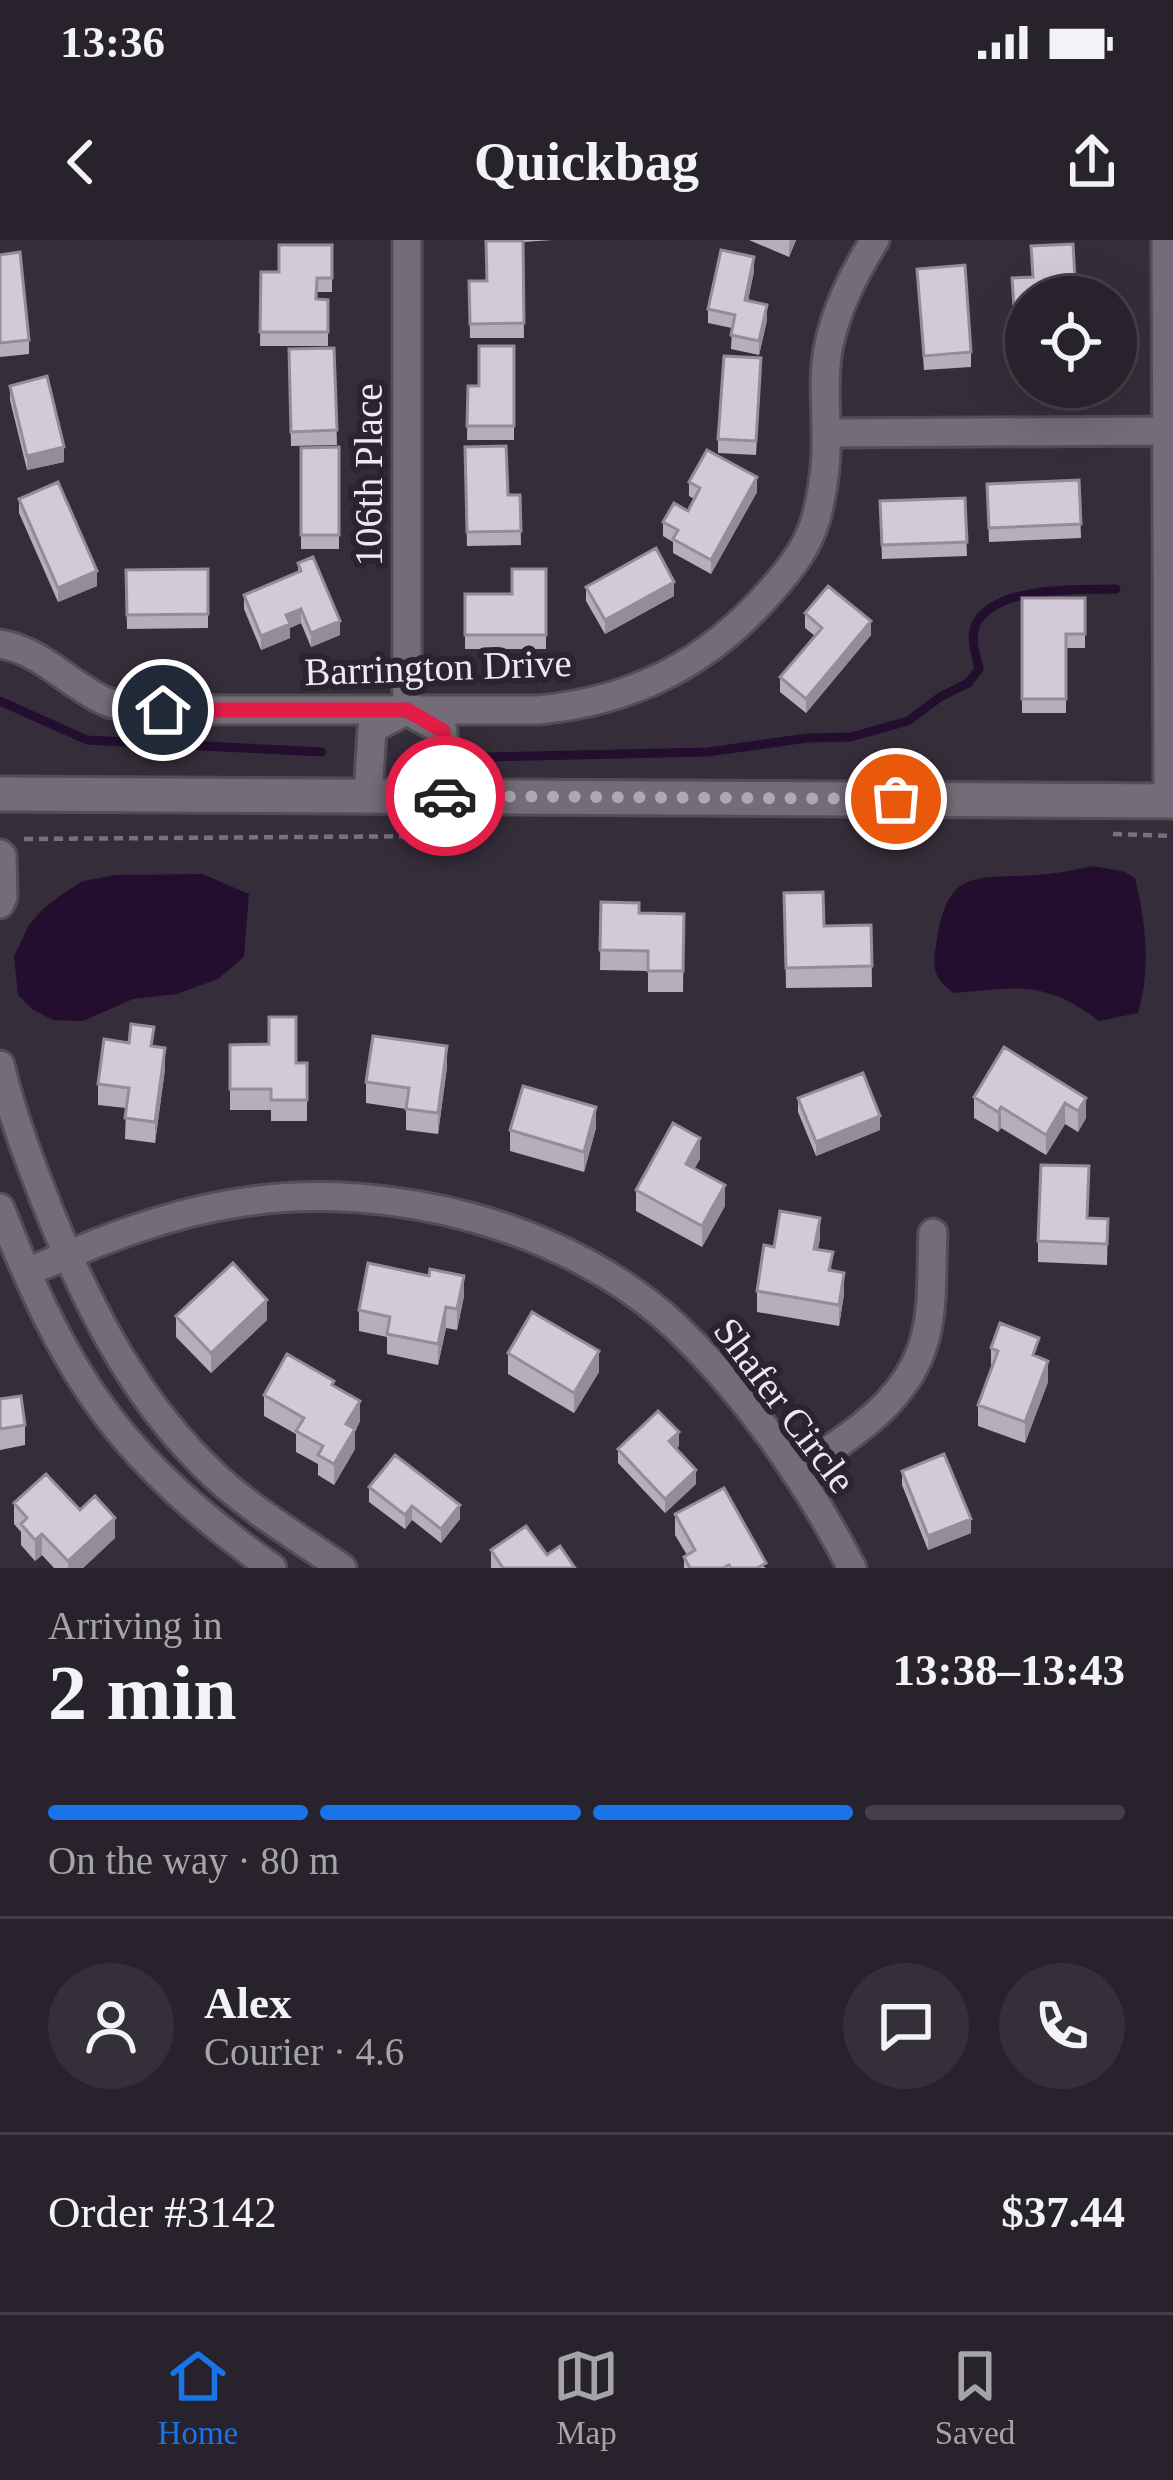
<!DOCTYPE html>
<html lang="en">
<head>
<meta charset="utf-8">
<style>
  :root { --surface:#28222c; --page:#342f38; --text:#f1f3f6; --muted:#a5a4a9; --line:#443f48; --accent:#1a73e8 }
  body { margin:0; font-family:"Times New Roman",serif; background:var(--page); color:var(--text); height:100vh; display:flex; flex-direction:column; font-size:45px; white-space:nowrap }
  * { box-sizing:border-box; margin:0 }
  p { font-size:39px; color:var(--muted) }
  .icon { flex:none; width:66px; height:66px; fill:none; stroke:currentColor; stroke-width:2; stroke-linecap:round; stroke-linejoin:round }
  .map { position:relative; height:1328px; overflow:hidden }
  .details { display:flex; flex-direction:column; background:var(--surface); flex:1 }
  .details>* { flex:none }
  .controls { position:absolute; left:1005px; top:36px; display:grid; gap:24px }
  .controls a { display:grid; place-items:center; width:132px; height:132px; border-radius:50%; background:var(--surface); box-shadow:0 12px 48px #0002,0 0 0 3px var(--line); font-size:60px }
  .pin { position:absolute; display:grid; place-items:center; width:102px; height:102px; color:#fff; margin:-51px; border:6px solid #fff; border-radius:50%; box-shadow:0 3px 12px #0007 }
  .courier { position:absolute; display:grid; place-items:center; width:120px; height:120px; margin:-60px; border:9px solid #e11d48; border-radius:50%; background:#fff; color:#222; box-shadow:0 3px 15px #0007 }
  .summary em { font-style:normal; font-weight:700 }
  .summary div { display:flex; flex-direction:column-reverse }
  .summary { display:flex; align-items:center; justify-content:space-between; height:204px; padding:0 48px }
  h1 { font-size:78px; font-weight:700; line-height:90px }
  .bar { display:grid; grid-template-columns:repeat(4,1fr); gap:18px 12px; align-content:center; height:144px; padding:0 48px }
  .bar i { height:15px; border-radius:9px; background:var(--line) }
  .bar .active { background:var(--accent) }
  .bar p { grid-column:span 4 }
  .line { display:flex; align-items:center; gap:30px; padding:0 48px; border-top:3px solid var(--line) }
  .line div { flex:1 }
  .round { display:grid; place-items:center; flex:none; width:126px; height:126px; border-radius:63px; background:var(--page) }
  .status { display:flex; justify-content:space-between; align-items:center; height:84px; padding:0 60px; background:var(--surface); direction:ltr }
  .status svg { height:33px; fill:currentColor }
  header { display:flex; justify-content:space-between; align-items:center; height:156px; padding:0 48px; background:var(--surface); font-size:54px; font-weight:700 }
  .dock { display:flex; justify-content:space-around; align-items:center; height:168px; border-top:3px solid var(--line); background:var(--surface); font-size:33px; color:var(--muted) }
  .dock a { display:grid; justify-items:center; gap:6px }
  .dock .active { color:var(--accent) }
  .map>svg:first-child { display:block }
</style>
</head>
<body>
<div class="status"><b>13:36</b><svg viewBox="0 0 49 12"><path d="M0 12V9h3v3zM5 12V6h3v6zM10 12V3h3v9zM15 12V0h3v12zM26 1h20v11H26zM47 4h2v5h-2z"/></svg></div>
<header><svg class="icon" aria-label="back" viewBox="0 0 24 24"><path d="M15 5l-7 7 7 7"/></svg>Quickbag<svg class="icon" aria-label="share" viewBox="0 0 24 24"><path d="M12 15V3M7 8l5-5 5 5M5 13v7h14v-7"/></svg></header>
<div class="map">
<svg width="1173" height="1328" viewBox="0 0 1173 1328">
  <rect width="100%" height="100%" fill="#352e3a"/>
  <!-- water -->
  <path fill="#240e30" d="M1093,626L1125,632L1135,638C1146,682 1151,730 1138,773L1099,781C1043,739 1018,748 954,753C934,740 932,728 936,705C947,628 973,639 1036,635C1055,634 1074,630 1093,626Z
    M202,634L249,654L244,717L218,739L177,754L133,759L83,781L53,780L33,770L18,755L14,716L29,685L43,669L61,655L83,641L115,635Z"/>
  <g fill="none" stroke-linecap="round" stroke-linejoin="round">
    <!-- stream -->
    <path stroke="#240e30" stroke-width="9" d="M0,461L87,500L322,512
      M483,517L708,512L807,498L851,497L908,481L940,457L968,443L979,429C976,415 969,396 977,382C1000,345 1079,350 1116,349"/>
    <defs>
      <path id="minor" d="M407,0V470
        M1166,0L1168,561
        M827,193L1166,191
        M0,404C43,411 68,445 107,462C125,469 144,468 163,470H538C633,461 707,424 770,352C794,325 812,302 819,266C824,243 827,216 826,192C826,165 823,137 828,109C836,69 853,35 875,0
        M411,473L443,491L444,556
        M368,556L372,489L404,472
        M0,614L2,616L3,657L0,664
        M0,825C12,876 31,925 50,973C90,1071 137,1163 215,1236C253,1271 299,1298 342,1328
        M0,968C24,1030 55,1102 94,1157C141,1226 205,1280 272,1328
        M28,1032C98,1001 168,973 244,962C388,940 568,985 676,1087C747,1155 807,1241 852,1328
        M795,1232C848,1198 909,1162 925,1098C934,1064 931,1027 933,993"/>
      <path id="tertiary" d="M0,554L1173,561"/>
    </defs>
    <!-- minor casing -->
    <use href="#minor" stroke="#534d57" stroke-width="33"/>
    <!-- tertiary casing -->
    <use href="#tertiary" stroke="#534d57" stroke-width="39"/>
    <!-- path -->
    <path stroke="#78717c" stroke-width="4.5" stroke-dasharray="9 6" stroke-linecap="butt" d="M1113,594L1173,596
      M24,599L445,596L467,588"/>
    <!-- minor -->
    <use href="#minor" stroke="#746c79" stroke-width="27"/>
    <!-- tertiary -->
    <use href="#tertiary" stroke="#746c79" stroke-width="33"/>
  </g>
  <!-- wall -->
  <path fill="#b5aebb" d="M509,0H553L523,2L524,98H470L469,41H486Z
    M749,0H796L789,17Z
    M1073,4L1026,57V81H1014L1012,38L1032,37Z
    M332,5V52H317V59L328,60V106H260L261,32H279Z
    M0,15L29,100V114L0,117Z
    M917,29L971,112V127L924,130Z
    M754,31L748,61L767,80L759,115L731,109L732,88L708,83V69Z
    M514,106V200H467L468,146H479Z
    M334,108L337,205L291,206L289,109Z
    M761,133L756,215L718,213V199Z
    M10,146L64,222L27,230L10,160Z
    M339,207V309H301V208Z
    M465,207L508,255H520L521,305L467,306Z
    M1079,240L1081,298L989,302L987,244Z
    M689,242L757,252L711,334L673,313V302L663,296V282L688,271L694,259L689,256Z
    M965,258L967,316L882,319L880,261Z
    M19,259L97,346L58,362L19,273Z
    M298,323L340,395L311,407L301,383L290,388V398L261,410L244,369V355L298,333Z
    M208,329V388L127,389L126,330Z
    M546,329V409H465V354H512Z
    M586,347L674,356L605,394L586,361Z
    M1022,358H1085V408H1066V473H1022Z
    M805,373L871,395L806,473L780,452V437L815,396L805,388Z
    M784,653L824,686L871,685L872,747L786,748Z
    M601,662L639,673L684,674L683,752H648V731L600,730Z
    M230,805L296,823H307V881H271V870H230Z
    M154,806L165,829L155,903L125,899L126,868L98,865V844Z
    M1004,807L1086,878L1078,892L1065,884L1046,915L1001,888L998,892L974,878V857Z
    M447,827L438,894L406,890V869L366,863V842Z
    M798,858L880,890L816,916L798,872Z
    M596,888L584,932L510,911V890Z
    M700,919L694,928L725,966L702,1007L636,971V950Z
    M1088,978L1108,979L1107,1025L1038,1022V1001Z
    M820,998L818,1009L833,1031L844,1054L839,1086L757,1072V1051L774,1007Z
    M464,1056L457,1090L446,1088L438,1125L387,1114V1097L359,1091V1070Z
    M176,1076L267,1080L211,1133L176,1097Z
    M991,1108L1039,1118L1048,1142L1025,1203L978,1186V1165L991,1129Z
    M508,1113L599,1132L574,1173L508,1134Z
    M334,1146L360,1181L355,1191V1209L334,1245L318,1235V1224L296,1212V1194L264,1176V1155Z
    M0,1159L25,1185V1205L0,1210Z
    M679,1206L676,1209L696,1244L665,1273L618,1223V1209Z
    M902,1231L971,1293L928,1310L902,1245Z
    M369,1247L460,1279L441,1303L412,1280L405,1289L369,1262Z
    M14,1263L80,1270L115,1298L83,1328H54L42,1315L35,1321L21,1305V1292L14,1284Z
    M675,1274L766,1328H684V1317L687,1315L675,1295Z
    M491,1310L547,1315L575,1328H491Z"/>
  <!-- shaded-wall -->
  <path fill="#948d98" d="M790,0H796L789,17V3Z
    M754,17V31L745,74V60Z
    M767,65V80L759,115V101Z
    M64,207V222L27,230V216Z
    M757,237V252L711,334V320Z
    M97,331V346L58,362V348Z
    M674,342V356L605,394V380Z
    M301,369V383L290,388V398L261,410V396L286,375Z
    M340,381V395L311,407V393Z
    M871,381V395L806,473V459Z
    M447,806V827L438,894V873Z
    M165,808V829L155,903V882Z
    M1086,858V878L1078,892V871Z
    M1065,863V884L1046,915V895Z
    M596,867V888L584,932V912Z
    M1001,867V888L998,892V872Z
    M880,876V890L816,916V902Z
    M700,898V919L686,944V924Z
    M725,945V966L702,1007V986Z
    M820,978V998L814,1030V1009Z
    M844,1033V1054L839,1086V1065Z
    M464,1036V1056L457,1090V1069Z
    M267,1060V1080L211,1133V1113Z
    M446,1067V1088L438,1125V1104Z
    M599,1111V1132L574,1173V1153Z
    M1048,1121V1142L1025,1203V1182Z
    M360,1161V1181L355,1191V1209L334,1245V1224L346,1184Z
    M679,1192V1206L669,1215V1201Z
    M696,1230V1244L665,1273V1259Z
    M460,1265V1279L441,1303V1289Z
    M412,1266V1280L405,1289V1275Z
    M115,1278V1298L83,1328H68V1321Z
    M971,1279V1293L928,1310V1296Z
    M42,1294V1315L35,1321V1300Z"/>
  <!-- building -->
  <path fill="#d3cad9" stroke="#948d98" stroke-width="3" d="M486,1H523L524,83L470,84L469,41H487Z
    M1073,4L1076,57H1026V67H1014L1012,38L1033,37L1031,6Z
    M279,5H332V38H317L316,59L328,60V92H260L261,32H279Z
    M721,10L754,17L745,60L767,65L759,101L731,95L735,75L708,69Z
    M20,12L29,100L0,103V15Z
    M965,25L971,112L924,116L917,29Z
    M479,106H514V186H467L468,146H479Z
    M334,108L337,190L291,192L289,109Z
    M724,116L761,118L756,201L718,199Z
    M47,136L64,207L27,216L10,146Z
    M506,206L508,255H520L521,291L467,292L465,207Z
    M339,207V295H301V208Z
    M707,210L757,237L711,320L673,299L678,290L663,282L674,263L688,271L700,248L689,242Z
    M1079,240L1081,284L989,288L987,244Z
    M58,242L97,331L58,348L19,259Z
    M965,258L967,302L882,305L880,261Z
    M656,308L674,342L605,380L586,347Z
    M313,317L340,381L311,393L301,369L286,375L290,384L261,396L244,355L301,331L298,323Z
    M208,329V374L127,375L126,330Z
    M512,329H546V395H465V354H512Z
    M828,346L871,381L806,459L780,437L822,388L805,373Z
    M1022,358H1085V394H1066V459H1022Z
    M823,652L824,686L871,685L872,726L786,728L784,653Z
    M601,662L639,663V673L684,674L683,731H648V711L600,710Z
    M269,777H296V823H307V860H271V849H230V805L269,804Z
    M131,784L154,787L151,806L165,808L155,882L125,878L129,848L98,844L104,799L129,803Z
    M373,796L447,806L438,873L406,869L409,848L366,842Z
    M1004,807L1086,858L1078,871L1065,863L1046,895L1001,867L998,872L974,857Z
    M863,833L880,876L816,902L798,858Z
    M523,846L596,867L584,912L510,890Z
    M673,883L700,898L686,924L725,945L702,986L636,950Z
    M1041,925L1089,926L1087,978L1108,979L1107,1004L1038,1001Z
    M780,971L820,978L814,1009L833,1012L829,1030L844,1033L839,1065L757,1051L764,1005L774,1007Z
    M233,1023L267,1060L211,1113L176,1076Z
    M368,1023L429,1036L430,1029L464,1036L457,1069L446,1067L438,1104L387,1094L390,1077L359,1070Z
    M532,1072L599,1111L574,1153L508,1113Z
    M1000,1083L1039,1098L1033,1115L1048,1121L1025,1182L978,1165L998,1111L991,1108Z
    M287,1114L334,1141L332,1145L360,1161L346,1184L355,1189L334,1224L318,1215L323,1206L296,1191L304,1178L264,1155Z
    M21,1156L25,1185L0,1189V1159Z
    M658,1171L679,1192L669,1201L696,1230L665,1259L618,1209Z
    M944,1214L971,1279L928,1296L902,1231Z
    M395,1215L460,1265L441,1289L412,1266L405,1275L369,1247Z
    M46,1234L80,1270L95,1256L115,1278L68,1321L42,1294L35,1300L21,1284L27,1278L14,1263Z
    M724,1248L766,1323L757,1328H731L729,1325L723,1328H690L684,1317L695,1310L675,1274Z
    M526,1286L547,1315L560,1306L575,1328H503L491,1310Z"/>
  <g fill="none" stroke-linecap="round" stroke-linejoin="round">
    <!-- done -->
    <path stroke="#ada8b1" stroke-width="12" stroke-dasharray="0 21.6" d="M445,556L896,559"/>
    <!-- route -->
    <path stroke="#e11d48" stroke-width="15" d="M163,470H407L443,491L445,556"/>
  </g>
  <g text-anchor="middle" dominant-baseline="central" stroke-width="12" stroke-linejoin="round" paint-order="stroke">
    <!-- street labels -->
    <g font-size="39" fill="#eee9f1" stroke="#2b2430">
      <text transform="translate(368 235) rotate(-90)">106th Place</text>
      <text transform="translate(438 427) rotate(-2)">Barrington Drive</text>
      <text transform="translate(785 1165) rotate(53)">Shafer Circle</text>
    </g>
  </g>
</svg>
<div class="controls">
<a><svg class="icon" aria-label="locate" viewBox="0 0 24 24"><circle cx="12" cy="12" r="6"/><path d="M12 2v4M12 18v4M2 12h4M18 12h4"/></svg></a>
</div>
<div class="pin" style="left:896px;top:559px;background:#ea580c"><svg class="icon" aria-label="bag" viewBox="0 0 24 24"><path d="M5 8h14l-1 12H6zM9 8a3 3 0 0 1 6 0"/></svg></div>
<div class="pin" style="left:163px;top:470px;background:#1f2937"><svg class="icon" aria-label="home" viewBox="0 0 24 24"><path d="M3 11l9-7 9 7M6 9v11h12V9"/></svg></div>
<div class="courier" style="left:445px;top:556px"><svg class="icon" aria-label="car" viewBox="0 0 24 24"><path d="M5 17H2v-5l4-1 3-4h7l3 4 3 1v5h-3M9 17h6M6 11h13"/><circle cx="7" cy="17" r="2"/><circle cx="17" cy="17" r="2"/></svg></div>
</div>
<section class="details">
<div class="summary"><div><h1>2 min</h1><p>Arriving in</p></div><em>13:38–13:43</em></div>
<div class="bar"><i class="active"></i><i class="active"></i><i class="active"></i><i></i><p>On the way · 80 m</p></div>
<div class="line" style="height:216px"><a class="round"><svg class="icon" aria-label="person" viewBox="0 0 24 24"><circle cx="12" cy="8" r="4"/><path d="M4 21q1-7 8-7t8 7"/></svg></a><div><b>Alex</b><p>Courier · 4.6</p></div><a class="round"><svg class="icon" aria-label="chat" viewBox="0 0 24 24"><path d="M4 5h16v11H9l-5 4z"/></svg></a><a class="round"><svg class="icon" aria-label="phone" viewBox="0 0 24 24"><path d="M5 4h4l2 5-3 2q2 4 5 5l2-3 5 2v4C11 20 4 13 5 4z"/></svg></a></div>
<div class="line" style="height:156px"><div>Order #3142</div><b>$37.44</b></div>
</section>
<nav class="dock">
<a class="active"><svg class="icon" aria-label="home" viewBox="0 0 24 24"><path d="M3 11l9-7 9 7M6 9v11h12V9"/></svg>Home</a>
<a><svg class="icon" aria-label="map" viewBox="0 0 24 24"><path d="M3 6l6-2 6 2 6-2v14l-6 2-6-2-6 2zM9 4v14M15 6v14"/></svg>Map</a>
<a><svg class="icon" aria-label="saved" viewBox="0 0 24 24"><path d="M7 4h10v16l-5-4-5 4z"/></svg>Saved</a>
</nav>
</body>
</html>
